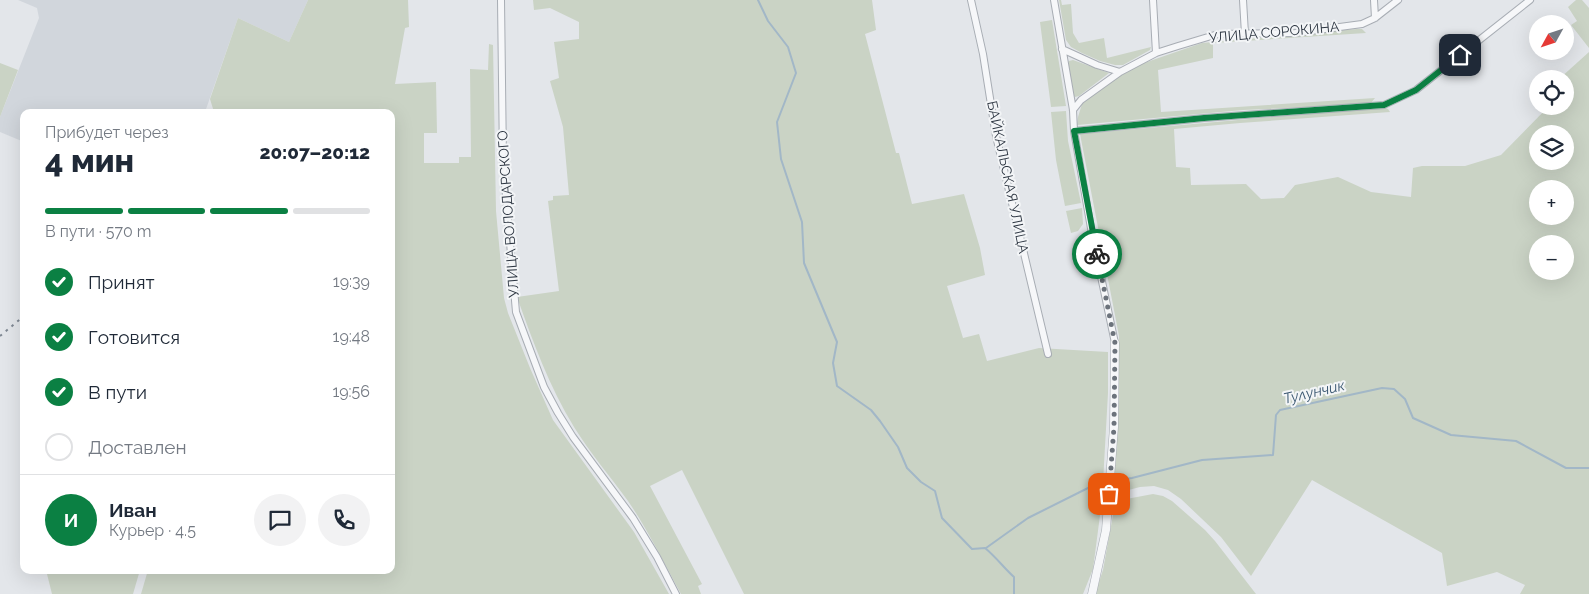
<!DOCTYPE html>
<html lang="ru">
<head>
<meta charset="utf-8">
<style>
  :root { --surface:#fff; --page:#f2f2f3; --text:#1f2937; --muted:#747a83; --line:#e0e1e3; --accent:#0b8043 }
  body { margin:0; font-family:Raleway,sans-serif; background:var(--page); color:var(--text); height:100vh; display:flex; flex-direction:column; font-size:19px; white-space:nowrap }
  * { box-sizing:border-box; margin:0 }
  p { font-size:16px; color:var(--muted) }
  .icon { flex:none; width:28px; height:28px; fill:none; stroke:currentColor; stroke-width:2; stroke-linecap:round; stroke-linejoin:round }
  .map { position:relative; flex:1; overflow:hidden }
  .details { position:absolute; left:20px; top:109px; width:375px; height:465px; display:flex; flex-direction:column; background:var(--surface); border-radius:10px; box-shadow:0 5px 20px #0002 }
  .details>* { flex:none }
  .needle { width:32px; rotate:230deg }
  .buttons { position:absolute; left:1529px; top:15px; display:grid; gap:10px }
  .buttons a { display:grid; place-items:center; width:45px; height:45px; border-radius:50%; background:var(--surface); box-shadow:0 5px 20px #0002; font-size:25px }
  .pin { position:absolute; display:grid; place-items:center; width:42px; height:42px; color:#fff; margin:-21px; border-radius:10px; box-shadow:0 2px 8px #0006 }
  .courier { position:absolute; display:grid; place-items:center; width:50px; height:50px; margin:-25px; border:4px solid #0b8043; border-radius:50%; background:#fff; color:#222; box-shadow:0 1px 6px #0007 }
  .head em { font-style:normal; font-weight:800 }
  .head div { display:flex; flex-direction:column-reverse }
  .head { display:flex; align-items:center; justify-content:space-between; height:85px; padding:0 25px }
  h1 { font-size:32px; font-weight:800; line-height:38px }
  .bar { display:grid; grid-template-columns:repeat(4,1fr); gap:8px 5px; align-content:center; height:60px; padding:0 25px }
  .bar i { height:6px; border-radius:4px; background:var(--line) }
  .bar .current { background:var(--accent) }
  .bar p { grid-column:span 4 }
  .line { display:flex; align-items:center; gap:12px; padding:0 25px; border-top:1px solid var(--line) }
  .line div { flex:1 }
  .round { display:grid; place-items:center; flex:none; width:52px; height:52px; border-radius:26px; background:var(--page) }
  ol { padding:0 25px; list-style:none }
  li { display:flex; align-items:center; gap:15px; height:55px }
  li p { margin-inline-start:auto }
  li .icon { padding:5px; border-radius:50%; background:var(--accent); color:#fff; stroke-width:4 }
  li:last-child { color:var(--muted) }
  li i { width:28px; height:28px; border:2px solid var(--line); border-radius:50% }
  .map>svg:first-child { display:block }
</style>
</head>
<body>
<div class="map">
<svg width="1589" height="594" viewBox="0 0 1589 594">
  <rect width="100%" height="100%" fill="#e3e6ea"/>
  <!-- built -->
  <path fill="#d1d6dc" d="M18,0H308L289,42L238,18L205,112H24V142L0,132V117L39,18L37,8Z"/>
  <!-- green -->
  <path fill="#cad3c5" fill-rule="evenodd" d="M308,0H408L409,27L405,28L395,84L436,82L437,133H424V163H459V157H471L470,69L488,70L489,44L493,45L496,211L504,298L508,313L530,368L553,420L634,532L669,594H141L148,570H391V112H214L210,99L238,18L289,42Z
    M533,0H872L876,30L865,34L896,153H899L912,204L964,194L980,248L985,275L947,286L963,338L979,334L987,361L1039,348L1108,352V393L1102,500L1093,569L1083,594H744L682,470L650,486L702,584L698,586L701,594H681C664,563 648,530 628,501C610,476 590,453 574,427C549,386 533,342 517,297L559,291L548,201L553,200V196L569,195L563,127L550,81L559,78L554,42L579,39V22L550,8L534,10Z
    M1059,0H1061L1062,5L1071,4L1073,33L1079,43L1104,38L1107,58L1151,47L1150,50L1123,65H1115L1100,61L1082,53L1071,47L1066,40Z
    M1576,0H1582L1589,8V48L1571,25L1577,21L1568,7Z
    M1052,20L1066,106L1051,107L1040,22Z
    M1357,29H1362L1366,33L1213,43V58L1158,70L1161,112L1375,98L1370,104L1243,110L1077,125L1078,117L1082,104L1086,100L1113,79L1144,63L1202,43Z
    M1589,52V594H1520L1525,585L1497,572L1447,586L1442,553L1312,480L1251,576L1221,537L1181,499L1168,490L1154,486L1140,487L1121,492L1116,490L1114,486L1119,391V336L1080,134L1384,107L1388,109L1390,112L1240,123L1174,129L1176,167L1190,168L1191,185L1246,184L1261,199L1284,198L1295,185L1338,177L1371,192L1411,197L1413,168L1422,166H1465L1501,155L1549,106H1565V79H1559ZM1538,134H1565V161H1538ZM1538,189H1565V216H1538ZM1538,244H1565V271H1538Z
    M1073,60L1109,73L1079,96L1075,97L1073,95L1068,63L1069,61Z
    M0,63L18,70L0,117Z
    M1066,111L1068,141L1081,203L1065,206L1056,160L1051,112Z
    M1082,208L1083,224L1078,231L1071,233L1066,211Z
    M1153,494L1163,496L1172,501L1205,530L1215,541L1256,594H1095L1103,570L1115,504L1121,500Z
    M46,570H140L133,594H52Z"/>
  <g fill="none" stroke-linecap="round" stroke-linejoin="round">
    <!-- stream -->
    <path stroke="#a2b7c7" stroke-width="2" d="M758,0L768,21L788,47L796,73L777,122L781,159L802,222L804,263L837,342L833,363L837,386L871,410L880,421L898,447L907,468L921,482L935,491L942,518L972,549L985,548C996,557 1004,568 1014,577V594
      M1113,480L1132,478L1202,460L1273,455L1276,415L1280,410L1382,388L1394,389L1405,399L1413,418L1451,435L1516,441L1566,468H1589
      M986,548L1028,518L1100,482L1108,481"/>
    <defs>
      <path id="minor" d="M501,0L503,161L516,312L544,387L558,413L573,437L633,518L657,557L676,594
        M971,0L983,54L996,136L1048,354
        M1054,0L1073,110L1074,131L1092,234L1115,343
        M1153,0L1156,53
        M1243,0L1245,34
        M1374,0L1375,18
        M1062,49L1097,65L1120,72
        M1073,110L1081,100L1120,72L1156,53L1178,46L1218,34L1295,33L1362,24L1375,18L1398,0
        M1074,131L1204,118L1384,105L1416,90L1530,0"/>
      <path id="tertiary" d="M1092,594L1106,530L1114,427L1115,343"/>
    </defs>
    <!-- minor casing -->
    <use href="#minor" stroke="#a8adb4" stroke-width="8"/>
    <!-- tertiary casing -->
    <use href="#tertiary" stroke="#a8adb4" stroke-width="9"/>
    <!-- minor -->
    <use href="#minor" stroke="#f6f7f9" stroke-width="6"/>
    <!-- tertiary -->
    <use href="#tertiary" stroke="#f6f7f9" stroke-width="8"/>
    <!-- rail -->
    <path stroke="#7e8792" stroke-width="2" stroke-dasharray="2.5 5" stroke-linecap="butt" d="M0,336L24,316"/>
  </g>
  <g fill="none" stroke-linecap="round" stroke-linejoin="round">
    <!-- done -->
    <path stroke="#6c737c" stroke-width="5" stroke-dasharray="0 9" d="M1097,254L1115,343L1114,427L1109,494"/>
    <!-- route -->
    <path stroke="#0b8043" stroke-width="6" d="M1097,254L1074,131L1204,118L1384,105L1416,90L1460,55"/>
  </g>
  <g text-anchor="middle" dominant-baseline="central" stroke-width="4" stroke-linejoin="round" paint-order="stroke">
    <!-- street labels -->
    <g font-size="14" fill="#2c3541" stroke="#f3f5f7">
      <text transform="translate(1274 32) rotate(-5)">УЛИЦА СОРОКИНА</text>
      <text transform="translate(1008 177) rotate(78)">БАЙКАЛЬСКАЯ УЛИЦА</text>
      <text transform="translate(508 214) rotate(-94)">УЛИЦА ВОЛОДАРСКОГО</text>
    </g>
    <!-- water labels -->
    <g font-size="15" font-style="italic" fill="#3a5771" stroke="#f3f5f7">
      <text transform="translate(1314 392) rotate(-13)">Тулунчик</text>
    </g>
  </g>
</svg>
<div class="buttons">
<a><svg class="needle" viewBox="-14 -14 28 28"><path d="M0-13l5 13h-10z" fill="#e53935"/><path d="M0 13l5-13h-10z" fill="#747a83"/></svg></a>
<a><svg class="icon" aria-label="locate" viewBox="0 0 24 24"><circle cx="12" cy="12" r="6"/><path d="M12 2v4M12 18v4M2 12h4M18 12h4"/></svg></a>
<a><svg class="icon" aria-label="layers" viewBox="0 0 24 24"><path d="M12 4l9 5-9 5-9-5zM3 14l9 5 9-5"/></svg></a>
<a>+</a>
<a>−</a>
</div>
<div class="pin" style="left:1109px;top:494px;background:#ea580c"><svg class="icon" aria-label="bag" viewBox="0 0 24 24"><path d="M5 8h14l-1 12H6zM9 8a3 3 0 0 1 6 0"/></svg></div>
<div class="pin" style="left:1460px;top:55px;background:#1f2937"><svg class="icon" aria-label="home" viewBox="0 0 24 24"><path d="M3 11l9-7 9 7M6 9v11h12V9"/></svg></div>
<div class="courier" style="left:1097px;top:254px"><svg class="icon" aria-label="bike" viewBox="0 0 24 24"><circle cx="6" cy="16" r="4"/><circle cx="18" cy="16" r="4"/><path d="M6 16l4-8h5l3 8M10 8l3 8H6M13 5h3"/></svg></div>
<section class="details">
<div class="head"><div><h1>4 мин</h1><p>Прибудет через</p></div><em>20:07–20:12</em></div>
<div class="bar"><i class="current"></i><i class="current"></i><i class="current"></i><i></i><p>В пути · 570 m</p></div>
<ol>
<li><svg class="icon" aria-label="check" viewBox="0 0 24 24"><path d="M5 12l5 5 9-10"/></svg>Принят<p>19:39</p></li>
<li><svg class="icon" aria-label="check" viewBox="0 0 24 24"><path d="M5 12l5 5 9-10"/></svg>Готовится<p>19:48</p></li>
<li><svg class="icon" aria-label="check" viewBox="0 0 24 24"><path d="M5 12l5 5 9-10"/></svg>В пути<p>19:56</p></li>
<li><i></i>Доставлен</li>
</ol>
<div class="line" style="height:90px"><b class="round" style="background:var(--accent);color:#fff">И</b><div><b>Иван</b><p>Курьер · 4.5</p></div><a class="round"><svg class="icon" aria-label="chat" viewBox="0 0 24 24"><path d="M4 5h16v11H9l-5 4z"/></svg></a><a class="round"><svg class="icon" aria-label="phone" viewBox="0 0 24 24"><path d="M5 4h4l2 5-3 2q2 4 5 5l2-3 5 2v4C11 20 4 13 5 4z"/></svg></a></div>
</section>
</div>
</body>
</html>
